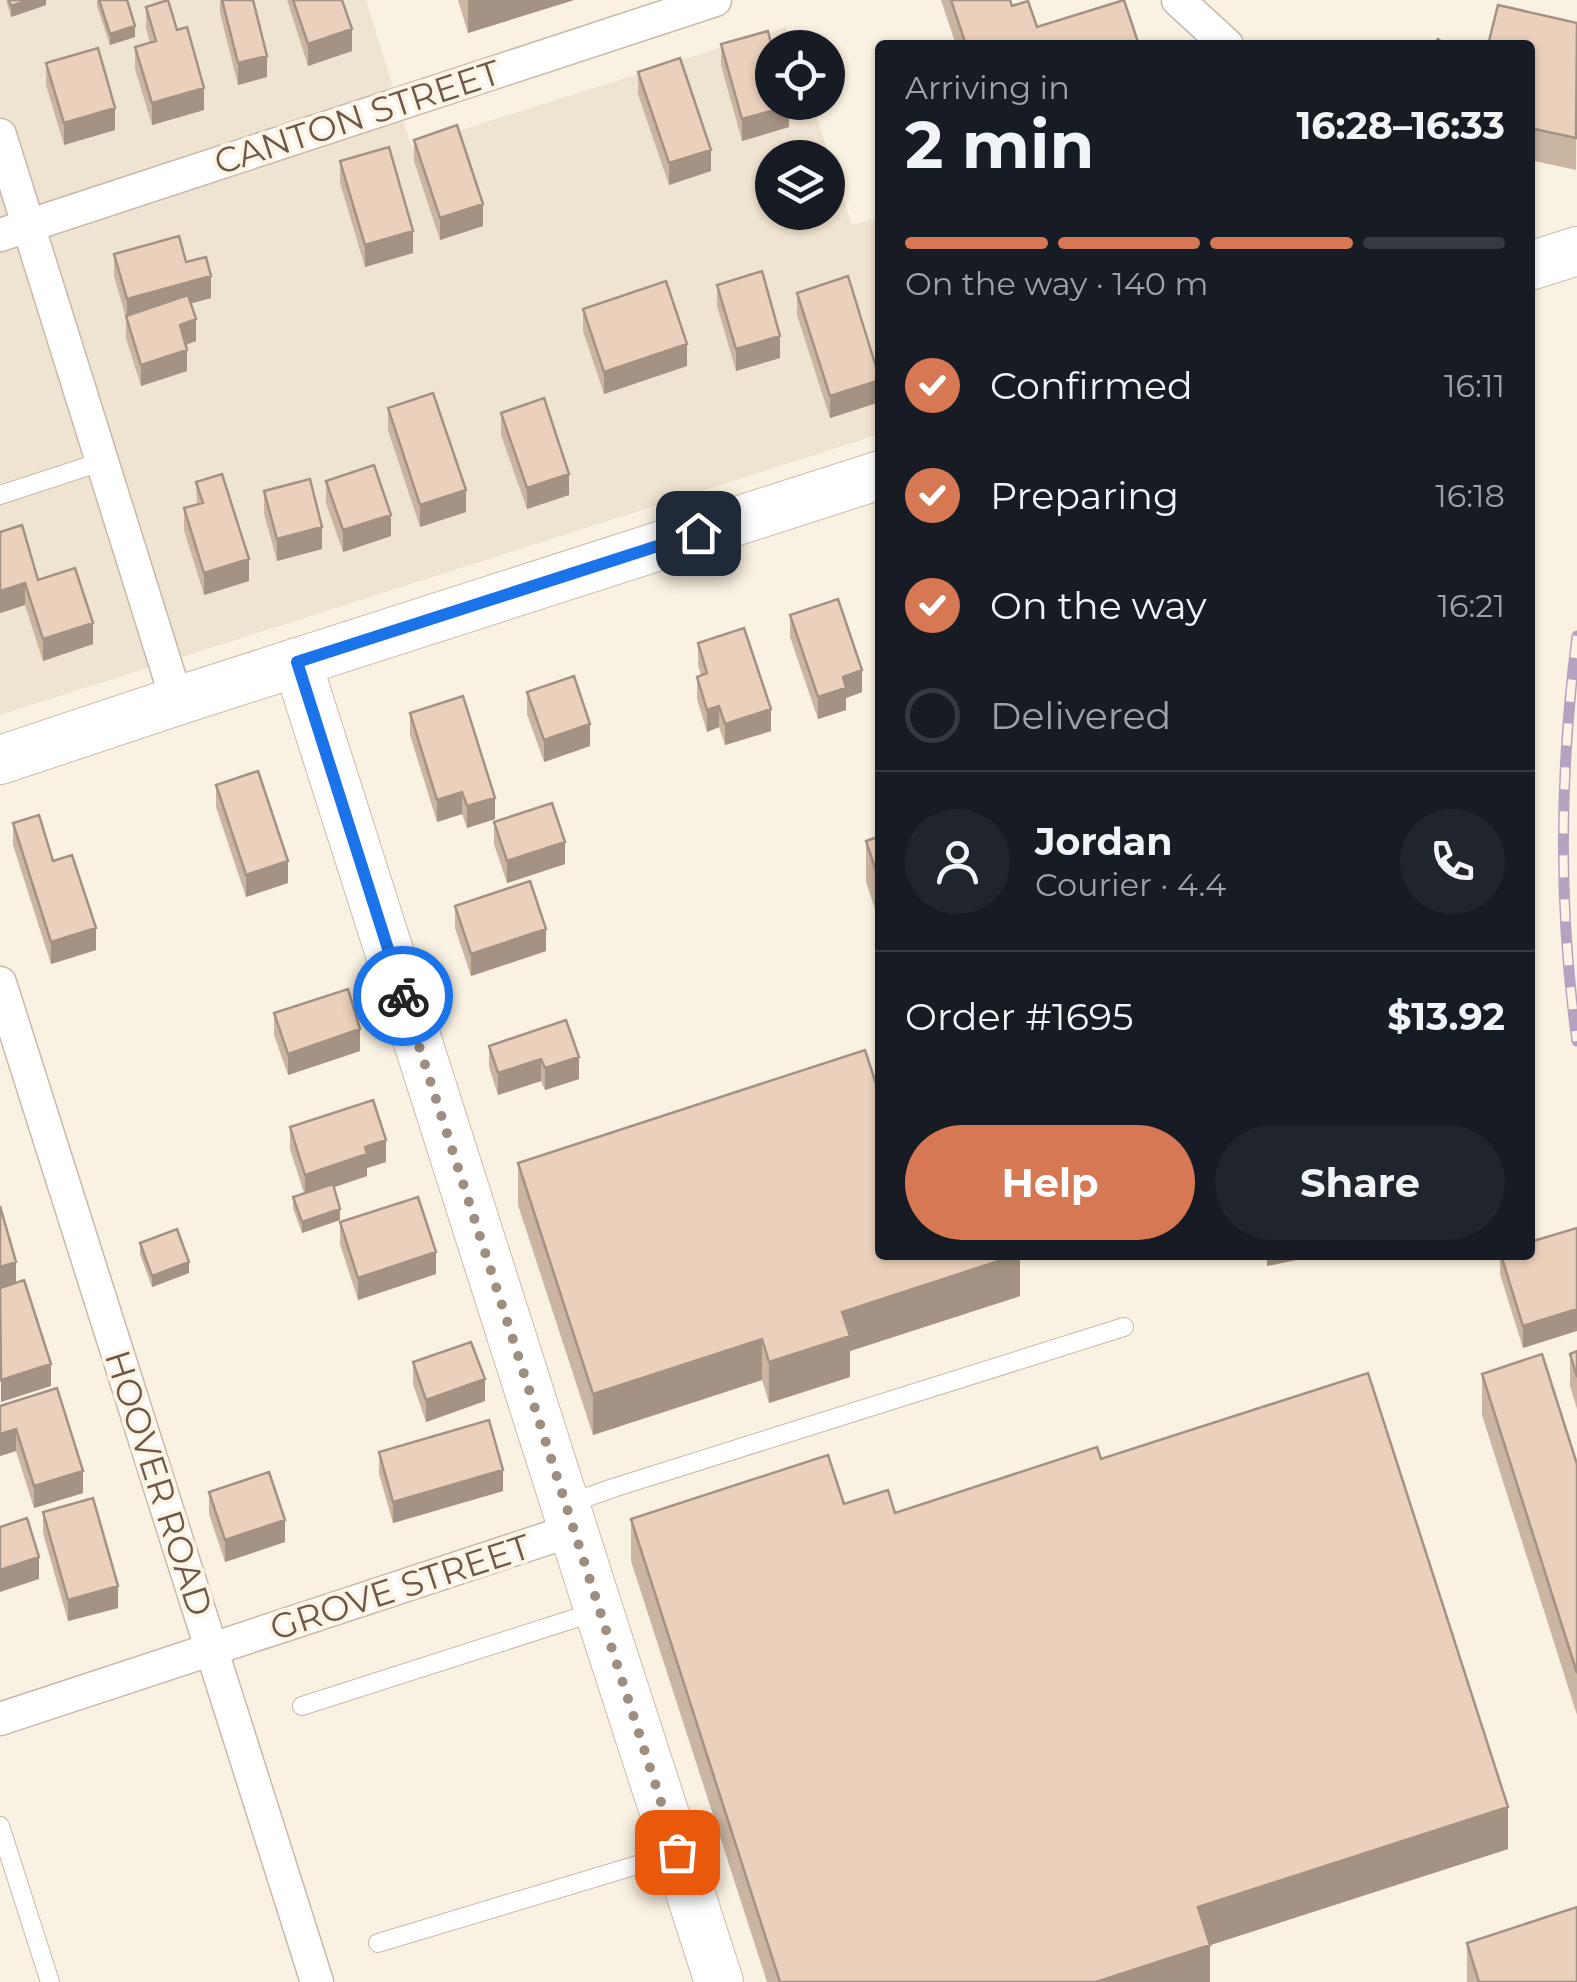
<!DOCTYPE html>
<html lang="en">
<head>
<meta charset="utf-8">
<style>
  :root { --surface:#171b24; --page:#20242c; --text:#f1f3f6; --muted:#9ea1a6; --line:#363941; --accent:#d67853 }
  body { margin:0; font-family:Montserrat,sans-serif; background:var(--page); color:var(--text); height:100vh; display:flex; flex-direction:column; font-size:38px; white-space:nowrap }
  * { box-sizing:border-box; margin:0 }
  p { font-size:32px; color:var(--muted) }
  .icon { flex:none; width:55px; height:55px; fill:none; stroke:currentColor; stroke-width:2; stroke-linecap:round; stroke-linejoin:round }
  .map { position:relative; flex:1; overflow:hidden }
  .panel { position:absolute; left:875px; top:40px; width:660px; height:1220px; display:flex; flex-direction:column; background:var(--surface); border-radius:10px; box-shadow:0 2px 8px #0004 }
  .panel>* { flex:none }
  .buttons { position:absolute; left:755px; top:30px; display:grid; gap:20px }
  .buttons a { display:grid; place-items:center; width:90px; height:90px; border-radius:50%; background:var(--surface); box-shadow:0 2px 8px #0004; font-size:50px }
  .pin { position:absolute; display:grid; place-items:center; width:85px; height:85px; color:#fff; margin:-42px; border-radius:20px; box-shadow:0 5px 15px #0006 }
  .courier { position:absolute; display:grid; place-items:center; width:100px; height:100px; margin:-50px; border:8px solid #1a73e8; border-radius:50%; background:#fff; color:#222; box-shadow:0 2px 12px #0007 }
  .head em { font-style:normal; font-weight:700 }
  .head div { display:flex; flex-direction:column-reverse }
  .head { display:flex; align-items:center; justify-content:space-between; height:170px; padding:0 30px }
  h1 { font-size:65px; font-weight:700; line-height:75px }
  .bar { display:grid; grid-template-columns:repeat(4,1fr); gap:15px 10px; align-content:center; height:120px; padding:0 30px }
  .bar i { height:12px; border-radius:8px; background:var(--line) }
  .bar .selected { background:var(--accent) }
  .bar p { grid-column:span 4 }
  .line { display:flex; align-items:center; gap:25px; padding:0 30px; border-top:2px solid var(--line) }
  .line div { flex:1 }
  .round { display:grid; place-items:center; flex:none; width:105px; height:105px; border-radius:52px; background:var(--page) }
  ol { padding:0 30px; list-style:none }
  li { display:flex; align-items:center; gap:30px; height:110px }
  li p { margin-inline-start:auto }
  li .icon { padding:10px; border-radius:50%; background:var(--accent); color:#fff; stroke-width:4 }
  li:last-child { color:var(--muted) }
  li i { width:55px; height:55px; border:5px solid var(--line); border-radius:50% }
  .primary-button { display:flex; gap:20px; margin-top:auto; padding:20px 30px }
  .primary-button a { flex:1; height:115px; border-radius:60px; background:var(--accent); color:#fff; font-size:40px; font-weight:700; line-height:115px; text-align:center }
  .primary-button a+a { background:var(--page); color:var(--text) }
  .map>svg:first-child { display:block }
</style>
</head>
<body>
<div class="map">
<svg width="1577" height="1982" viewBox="0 0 1577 1982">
  <rect width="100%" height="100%" fill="#f9f1e1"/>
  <!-- residential -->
  <path fill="#efe3d1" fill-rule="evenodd" d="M0,0H366L411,146L786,27L793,47L772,48V102L812,103L852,225L880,217V434L0,715ZM772,158H828V212H772Z"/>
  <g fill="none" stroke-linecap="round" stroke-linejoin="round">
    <defs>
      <path id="lane" d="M0,495L101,462
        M565,1505L613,1488L1124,1327
        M302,1706L598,1611
        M0,1826L50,1982
        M378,1943L677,1853"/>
      <path id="street" d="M1178,0L1227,45
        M0,135L177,701
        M0,235L715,0
        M0,983L317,1982
        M0,1719L573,1530"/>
      <path id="secondary" d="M1530,266L1577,251
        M297,662L599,1611L719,1982
        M0,760L177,701L880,475"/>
    </defs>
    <!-- lane casing -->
    <use href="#lane" stroke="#c8b9aa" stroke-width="20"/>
    <!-- street casing -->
    <use href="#street" stroke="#c8b9aa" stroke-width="35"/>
    <!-- secondary casing -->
    <use href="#secondary" stroke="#cdbbaa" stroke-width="50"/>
    <!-- lane -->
    <use href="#lane" stroke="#fff" stroke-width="18"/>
    <!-- street -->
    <use href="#street" stroke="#fff" stroke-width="32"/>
    <!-- secondary -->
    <use href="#secondary" stroke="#fff" stroke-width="48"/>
    <defs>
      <path id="rail" d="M1577,636C1560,769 1558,907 1577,1041"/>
    </defs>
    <!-- rail casing -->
    <use href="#rail" stroke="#b4a2c0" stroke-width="11"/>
    <!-- rail -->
    <use href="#rail" stroke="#fcf5e6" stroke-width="8" stroke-dasharray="22" stroke-linecap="butt"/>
  </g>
  <!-- wall -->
  <path fill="#cab4a2" d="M6,0H46V5L11,17Z
    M97,0H127L135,37L110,45L97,6Z
    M220,0H253L267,77L238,85L220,13Z
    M287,0H342L352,51L308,66Z
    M458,0H574L468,33Z
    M941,0H1010L1012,6L1037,27L1139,45H956Z
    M146,7L177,30L204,110L152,125L135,69V47L150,43L146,28Z
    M1577,23L1576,170L1530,160V45Z
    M721,44L789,127L742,141L721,65Z
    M46,63L115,130L64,145L46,85Z
    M638,72L711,171L669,185L638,94Z
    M414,140L483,226L440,240L414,161Z
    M340,161L413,253L365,267L340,183Z
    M114,254L186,262L211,298L191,303L196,341L186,345L187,371L141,386L126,338V318L114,276Z
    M717,285L780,358L736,371L717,306Z
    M797,293L880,376V402L830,418L797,315Z
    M583,309L687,366L604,394L583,331Z
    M388,408L466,512L420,527L388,430Z
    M501,413L569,495L527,509L501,435Z
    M326,481L391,536L343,552L326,503Z
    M196,482L249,581L204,595L184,530V508L197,504Z
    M264,491L322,549L277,561L264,513Z
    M0,532L93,644L43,661L25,605L0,613Z
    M790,615L862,692L846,698V710L818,719L790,637Z
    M698,643L771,731L725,745L719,727L707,732L697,699V677L701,675L698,665Z
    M527,692L590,746L544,762L527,714Z
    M410,713L495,819L467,828L462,814L437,822L410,735Z
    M216,785L288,883L246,897L216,807Z
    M494,822L565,864L507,883L494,844Z
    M13,823L53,861L96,950L51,964L13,845Z
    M880,836V924L866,882V841Z
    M455,906L546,951L471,976L455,928Z
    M274,1013L360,1051L288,1075L274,1035Z
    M566,1020L579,1079L545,1090L541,1081L498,1095L489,1067V1046Z
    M290,1127L386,1162L367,1168V1176L334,1187L340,1220L302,1233L293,1208V1197L304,1193L290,1149Z
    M518,1163L880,1255H1020V1296L850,1351V1377L769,1403L762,1380L593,1435L518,1205Z
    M340,1222L436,1274L358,1300L340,1244Z
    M140,1243L189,1273L152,1287L140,1254Z
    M1500,1255H1530L1523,1348L1500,1274Z
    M1577,1351V1409L1570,1386V1354Z
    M413,1362L485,1401L426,1422L413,1384Z
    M1482,1374L1577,1464V1715L1482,1415Z
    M0,1406L83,1493L34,1508L16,1451L0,1456Z
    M379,1452L503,1491L393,1523L379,1474Z
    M1101,1459L1508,1849L1210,1945V1982H767L631,1561V1519L844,1504L895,1513Z
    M209,1492L285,1542L225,1562L209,1514Z
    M43,1512L118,1608L68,1621L43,1533Z
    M1467,1943L1577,1982H1467Z"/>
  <!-- shaded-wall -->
  <path fill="#a49284" d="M29,0H46V5L11,17V6Z
    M468,0H574L468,33Z
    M135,26V37L110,45V34Z
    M352,29V51L308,66V44Z
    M267,56V77L238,85V63Z
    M204,88V110L152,125V103Z
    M789,106V127L742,141V119Z
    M115,108V130L64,145V123Z
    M711,150V171L669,185V163Z
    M483,204V226L440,240V218Z
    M413,231V253L365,267V245Z
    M211,276V298L127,321V299Z
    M196,319V341L180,347V325Z
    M780,336V358L736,371V349Z
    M687,344V366L604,394V372Z
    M187,350V371L141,386V365Z
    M880,380V402L830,418V396Z
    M569,474V495L527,509V488Z
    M466,490V512L420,527V505Z
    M391,515V536L343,552V530Z
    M322,527V549L277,561V539Z
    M249,559V581L204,595V573Z
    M25,583V605L0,613V591Z
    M93,623V644L43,661V639Z
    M862,670V692L846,698V710L818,719V697L843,677Z
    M719,706V727L707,732V710Z
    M771,709V731L725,745V724Z
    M590,724V746L544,762V740Z
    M462,792V814L437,822V800Z
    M495,798V819L467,828V806Z
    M565,842V864L507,883V861Z
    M288,861V883L246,897V875Z
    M96,928V950L51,964V942Z
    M546,929V951L471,976V954Z
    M360,1029V1051L288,1075V1054Z
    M579,1057V1079L545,1090V1068Z
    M541,1059V1081L498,1095V1073Z
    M386,1140V1162L367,1168V1176L305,1197V1175L365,1147Z
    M340,1209V1220L302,1233V1222Z
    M436,1252V1274L358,1300V1278Z
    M1017,1255H1020V1296L850,1351V1377L769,1403V1362L842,1312Z
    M1267,1255H1321L1267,1266Z
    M16,1262V1284L0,1289V1267Z
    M189,1262V1273L152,1287V1276Z
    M1577,1309V1331L1523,1348V1326Z
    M762,1339V1380L593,1435V1394Z
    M51,1364V1386L1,1402V1380Z
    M485,1379V1401L426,1422V1400Z
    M16,1429V1451L0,1456V1434Z
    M503,1470V1491L393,1523V1502Z
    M83,1471V1493L34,1508V1486Z
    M285,1520V1542L225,1562V1540Z
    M39,1557V1579L0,1592V1570Z
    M118,1586V1608L68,1621V1600Z
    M1508,1807V1849L1198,1949V1907Z
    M1210,1945V1982H1096Z"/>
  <!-- building -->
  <path fill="#ebd1bc" stroke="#a49284" stroke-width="2.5" d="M9,0H29L11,6Z
    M99,0H127L135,26L110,34Z
    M168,0L177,30L187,27L204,88L152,103L135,47L156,41L146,7Z
    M222,0H253L267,56L238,63Z
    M293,0H342L352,29L308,44Z
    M951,0H1010L1012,6L1028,1L1037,27L1124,0L1139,45H966Z
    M1498,5L1577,23L1576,138L1530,128V45H1488Z
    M768,31L772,48V102H788L789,106L742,119L721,44Z
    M1438,39L1445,45H1433Z
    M98,48L115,108L64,123L46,63Z
    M680,58L711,150L669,163L638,72Z
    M457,125L483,204L440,218L414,140Z
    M389,147L413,231L365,245L340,161Z
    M179,236L186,262L206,257L211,276L127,299L114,254Z
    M762,271L780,336L736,349L717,285Z
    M848,276L880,380L830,396L797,293Z
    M666,281L687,344L604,372L583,309Z
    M188,295L196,319L180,325L187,350L141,365L126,316Z
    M433,393L466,490L420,505L388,408Z
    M544,398L569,474L527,488L501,413Z
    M374,465L391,515L343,530L326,481Z
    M222,474L249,559L204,573L184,508L203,503L196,482Z
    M310,479L322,527L277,539L264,491Z
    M22,525L38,580L75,568L93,623L43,639L25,583L0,591V532Z
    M838,599L862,670L843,677L846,688L818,697L790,615Z
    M744,628L771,709L725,724L719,706L707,710L697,677L707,673L698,643Z
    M574,676L590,724L544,740L527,692Z
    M463,696L495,798L467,806L462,792L437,800L410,713Z
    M258,771L288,861L246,875L216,785Z
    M552,803L565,842L507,861L494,822Z
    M39,815L53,861L72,855L96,928L51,942L13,823Z
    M880,836V883L866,841Z
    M530,881L546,929L471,954L455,906Z
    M348,989L360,1029L288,1054L274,1013Z
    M566,1020L579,1057L545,1068L541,1059L498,1073L489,1046Z
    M865,1050L880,1096V1255H1017L842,1312L850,1336L769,1362L762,1339L593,1394L518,1163Z
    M373,1100L386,1140L365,1147L367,1154L305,1175L290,1127Z
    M333,1184L340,1209L302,1222L293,1197Z
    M418,1197L436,1252L358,1278L340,1222Z
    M0,1206L16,1262L0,1267Z
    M1577,1228V1309L1523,1326L1501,1255H1530V1242Z
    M177,1229L189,1262L152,1276L140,1243Z
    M24,1280L51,1364L1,1380L0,1288Z
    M471,1342L485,1379L426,1400L413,1362Z
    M1577,1351V1377L1570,1354Z
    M1542,1354L1577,1464V1673L1482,1374Z
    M1368,1373L1508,1807L1198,1907L1210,1945L1096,1982H780L631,1519L828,1455L844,1504L888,1490L895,1513L1097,1447L1101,1459Z
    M57,1388L83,1471L34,1486L16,1429L0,1434V1406Z
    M489,1420L503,1470L393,1502L379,1452Z
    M269,1472L285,1520L225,1540L209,1492Z
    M93,1498L118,1586L68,1600L43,1512Z
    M27,1518L39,1557L0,1570V1527Z
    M1577,1907V1982H1479L1467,1943Z"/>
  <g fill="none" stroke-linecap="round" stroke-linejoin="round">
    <!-- done -->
    <path stroke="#9e8e80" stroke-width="10" stroke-dasharray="0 18" d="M403,996L677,1852"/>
    <!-- route -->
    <path stroke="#1a73e8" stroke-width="12" d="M403,996L297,662L698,533"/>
  </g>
  <g text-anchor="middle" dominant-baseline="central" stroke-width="8" stroke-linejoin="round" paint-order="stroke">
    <!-- street labels -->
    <g font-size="35" fill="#6d594b" stroke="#fcf5e6">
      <text transform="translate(357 117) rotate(-18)">CANTON STREET</text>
      <text transform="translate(159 1483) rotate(72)">HOOVER ROAD</text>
      <text transform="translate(400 1587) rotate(-18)">GROVE STREET</text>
    </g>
  </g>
</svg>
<div class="buttons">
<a><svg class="icon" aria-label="locate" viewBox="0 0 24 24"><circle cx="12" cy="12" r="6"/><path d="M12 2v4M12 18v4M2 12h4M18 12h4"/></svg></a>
<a><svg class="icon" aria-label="layers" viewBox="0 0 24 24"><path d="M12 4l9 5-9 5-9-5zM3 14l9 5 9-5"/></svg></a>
</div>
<div class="pin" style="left:677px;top:1852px;background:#ea580c"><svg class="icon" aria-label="bag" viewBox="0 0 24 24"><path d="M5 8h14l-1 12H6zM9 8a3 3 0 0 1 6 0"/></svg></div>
<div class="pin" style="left:698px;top:533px;background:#1f2937"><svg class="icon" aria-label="home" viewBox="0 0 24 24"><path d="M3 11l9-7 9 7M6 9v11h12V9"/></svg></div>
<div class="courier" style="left:403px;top:996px"><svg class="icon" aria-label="bike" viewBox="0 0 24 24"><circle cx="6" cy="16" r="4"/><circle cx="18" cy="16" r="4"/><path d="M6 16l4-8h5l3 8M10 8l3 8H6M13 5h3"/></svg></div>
<section class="panel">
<div class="head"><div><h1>2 min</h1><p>Arriving in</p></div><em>16:28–16:33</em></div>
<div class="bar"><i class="selected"></i><i class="selected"></i><i class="selected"></i><i></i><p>On the way · 140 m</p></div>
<ol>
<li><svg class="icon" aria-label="check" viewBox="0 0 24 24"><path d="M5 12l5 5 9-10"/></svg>Confirmed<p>16:11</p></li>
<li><svg class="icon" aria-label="check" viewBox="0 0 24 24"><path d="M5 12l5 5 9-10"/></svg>Preparing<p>16:18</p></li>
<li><svg class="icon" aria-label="check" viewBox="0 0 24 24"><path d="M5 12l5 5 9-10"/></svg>On the way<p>16:21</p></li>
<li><i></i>Delivered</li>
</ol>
<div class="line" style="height:180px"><a class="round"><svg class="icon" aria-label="person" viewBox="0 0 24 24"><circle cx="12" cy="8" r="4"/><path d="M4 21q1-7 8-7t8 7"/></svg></a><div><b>Jordan</b><p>Courier · 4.4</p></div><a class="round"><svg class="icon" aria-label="phone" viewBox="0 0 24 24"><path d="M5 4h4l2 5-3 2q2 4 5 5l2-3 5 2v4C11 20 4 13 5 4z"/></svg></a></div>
<div class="line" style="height:130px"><div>Order #1695</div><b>$13.92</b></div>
<div class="primary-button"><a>Help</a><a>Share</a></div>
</section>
</div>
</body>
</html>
